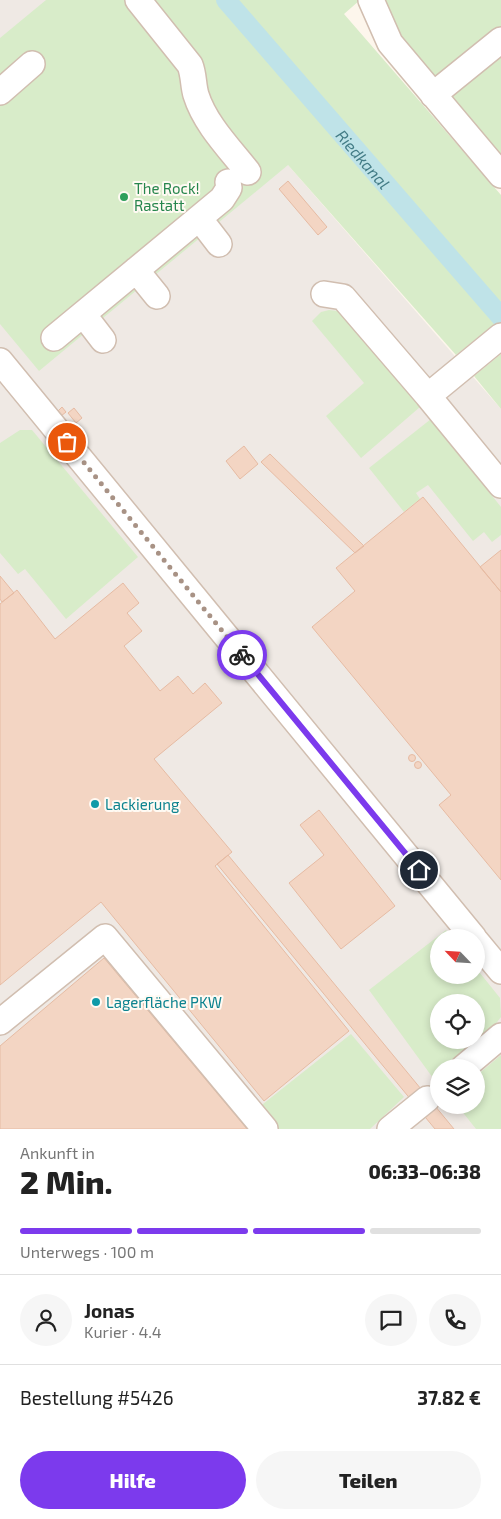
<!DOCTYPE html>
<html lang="de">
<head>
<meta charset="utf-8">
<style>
  :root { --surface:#fff; --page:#f6f6f6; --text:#222; --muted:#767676; --line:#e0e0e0; --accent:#7c3aed }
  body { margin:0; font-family:"Exo 2",sans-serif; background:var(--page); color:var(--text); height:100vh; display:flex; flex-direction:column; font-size:19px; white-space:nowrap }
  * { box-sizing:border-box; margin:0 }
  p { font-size:16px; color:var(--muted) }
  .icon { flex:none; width:28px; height:28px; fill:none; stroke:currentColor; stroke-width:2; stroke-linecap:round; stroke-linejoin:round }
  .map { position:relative; height:1129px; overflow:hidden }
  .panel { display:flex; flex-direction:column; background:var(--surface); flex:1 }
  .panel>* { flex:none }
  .needle { width:32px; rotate:295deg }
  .tools { position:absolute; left:430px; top:929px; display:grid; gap:10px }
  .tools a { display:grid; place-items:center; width:55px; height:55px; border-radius:50%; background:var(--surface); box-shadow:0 2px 8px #0003; font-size:25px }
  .pin { position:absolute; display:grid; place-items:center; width:42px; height:42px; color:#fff; margin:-21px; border:2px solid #fff; border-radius:50%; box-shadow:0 1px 5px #0007 }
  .courier { position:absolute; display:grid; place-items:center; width:50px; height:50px; margin:-25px; border:4px solid #7c3aed; border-radius:50%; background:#fff; color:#222; box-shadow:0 1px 6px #0007 }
  .overview em { font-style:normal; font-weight:800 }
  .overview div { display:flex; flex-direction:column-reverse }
  .overview { display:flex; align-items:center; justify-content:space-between; height:85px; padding:0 20px }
  h1 { font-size:32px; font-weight:800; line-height:38px }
  .bar { display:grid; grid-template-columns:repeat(4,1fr); gap:8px 5px; align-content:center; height:60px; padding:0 20px }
  .bar i { height:6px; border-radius:4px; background:var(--line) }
  .bar .current { background:var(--accent) }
  .bar p { grid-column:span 4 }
  .line { display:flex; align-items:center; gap:12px; padding:0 20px; border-top:1px solid var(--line) }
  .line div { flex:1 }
  .round { display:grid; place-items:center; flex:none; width:52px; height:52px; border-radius:26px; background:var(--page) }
  .primary-button { display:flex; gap:10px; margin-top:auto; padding:10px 20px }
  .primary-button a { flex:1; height:58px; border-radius:30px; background:var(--accent); color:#fff; font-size:20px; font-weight:800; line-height:58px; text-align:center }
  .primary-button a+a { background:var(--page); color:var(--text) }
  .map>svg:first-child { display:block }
</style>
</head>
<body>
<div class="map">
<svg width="501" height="1129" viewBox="0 0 501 1129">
  <rect width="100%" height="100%" fill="#fdf6ec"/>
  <!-- industrial -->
  <path fill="#efe9e4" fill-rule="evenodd" d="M0,0H152L288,165L501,409V1129H0ZM439,938H476V975H439ZM439,1002H476V1040H439ZM439,1068H476V1105H439Z"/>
  <!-- green -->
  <path fill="#d8ecc9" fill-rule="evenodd" d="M46,0H360L344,14L501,195V319L456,355L288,165L39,371L0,324V38Z
    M379,0H501V163L394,42Z
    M329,310L338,311L347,317L420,407L361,458L326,416L364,383L312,321L321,312Z
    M501,354V409L474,376Z
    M431,419L501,507V535L492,542L484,532L473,541L428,485L416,493L420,499L404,512L369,468Z
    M20,430H32L138,557L66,619L25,569L18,574L0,553V443Z
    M446,930L452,937L439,938V975H476V968L500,998L501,1017L490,1031L446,1067L439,1068V1074L433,1078L369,990ZM439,1002H476V1040H439Z
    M351,1034L404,1097L370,1129H278L258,1108Z
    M501,1055V1129H476L457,1105H476V1076Z"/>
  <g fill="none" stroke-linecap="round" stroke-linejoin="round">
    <!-- canal -->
    <path stroke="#bfe3e8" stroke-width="20" id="s1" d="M226,0L501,317"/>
  </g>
  <!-- building -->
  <path fill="#f3d5c3" stroke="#e6bba3" d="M288,181L327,227L318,235L279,189Z
    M62,407L66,412L61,416L57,412Z
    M74,408L82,418L76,423L68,413Z
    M244,446L258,464L240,479L226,461Z
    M270,454L364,546L355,553L261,462Z
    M423,497L501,592V880L439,805L451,795L312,627L355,591L336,568Z
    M501,550V592L480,567Z
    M0,576L14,593L2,602L0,599Z
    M123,583L139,603L127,613L142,631L124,646L160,691L178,676L193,694L205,683L222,703L154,759L232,852L215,866L349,1031L264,1101L101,902L0,985V604L17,590L55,639Z
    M408.5 758a3.5 3.5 0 1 1 7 0a3.5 3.5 0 1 1-7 0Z
    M414.5 765a3.5 3.5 0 1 1 7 0a3.5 3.5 0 1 1-7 0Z
    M319,810L395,906L341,949L289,883L324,855L300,825Z
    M228,855L454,1129H435L217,864Z
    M104,958L247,1129H0V1046Z"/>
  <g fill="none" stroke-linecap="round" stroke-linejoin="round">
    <defs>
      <path id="minor" d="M138,0L190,65C194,75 193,85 196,95C205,124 230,149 248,172
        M371,0L390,43L501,175
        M0,92L32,64
        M433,95L501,40
        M199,218L219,244
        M136,270L157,296
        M324,294L343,297L428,396L501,336
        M83,314L103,340
        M54,338L222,199L229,188L228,182
        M0,361L474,938
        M428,396L501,485
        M476,941L501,971
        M0,1022L105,937L265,1129
        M463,1068L501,1036
        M390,1129L427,1099"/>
    </defs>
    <!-- minor casing -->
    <use href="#minor" stroke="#d1beb0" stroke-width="28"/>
    <!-- minor -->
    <use href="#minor" stroke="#fff" stroke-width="25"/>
  </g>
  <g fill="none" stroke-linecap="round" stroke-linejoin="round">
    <!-- done -->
    <path stroke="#a89285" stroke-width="5" stroke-dasharray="0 9" d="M67,442L242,655"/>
    <!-- route -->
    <path stroke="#7c3aed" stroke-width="6" d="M242,655L419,870"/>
  </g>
  <!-- markers -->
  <circle fill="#2e9e5b" stroke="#fffaf3" stroke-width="2" cx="124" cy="197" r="5"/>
  <g fill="#0f9aa8" stroke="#fffaf3" stroke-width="2">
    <circle cx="95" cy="804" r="5"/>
    <circle cx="96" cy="1002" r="5"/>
  </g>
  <g text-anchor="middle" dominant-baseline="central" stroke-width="4" stroke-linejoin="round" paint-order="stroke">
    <!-- leisure labels -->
    <g font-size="15" fill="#27864d" stroke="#fffaf3" text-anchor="start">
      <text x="134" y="188">The Rock!<tspan x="134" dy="17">Rastatt</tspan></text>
    </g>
    <!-- culture labels -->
    <g font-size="15" fill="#0d838f" stroke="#fffaf3" text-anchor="start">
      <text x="105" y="804">Lackierung</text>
      <text x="106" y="1002">Lagerfläche PKW</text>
    </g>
    <!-- water labels -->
    <g font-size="16" font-style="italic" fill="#437c86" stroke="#fffaf3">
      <text stroke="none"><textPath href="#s1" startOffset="210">Riedkanal</textPath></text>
    </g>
  </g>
</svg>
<div class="tools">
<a><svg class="needle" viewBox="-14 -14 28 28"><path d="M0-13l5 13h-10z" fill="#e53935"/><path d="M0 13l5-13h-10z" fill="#767676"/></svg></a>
<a><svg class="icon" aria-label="locate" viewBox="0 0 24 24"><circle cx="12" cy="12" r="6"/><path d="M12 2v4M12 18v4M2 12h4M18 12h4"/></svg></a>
<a><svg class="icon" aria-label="layers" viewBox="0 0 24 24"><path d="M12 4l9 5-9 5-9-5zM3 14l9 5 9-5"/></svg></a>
</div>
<div class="pin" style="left:67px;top:442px;background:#ea580c"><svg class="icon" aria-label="bag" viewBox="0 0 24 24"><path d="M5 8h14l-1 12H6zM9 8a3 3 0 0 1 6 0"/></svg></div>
<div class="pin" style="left:419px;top:870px;background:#1f2937"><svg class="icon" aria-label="home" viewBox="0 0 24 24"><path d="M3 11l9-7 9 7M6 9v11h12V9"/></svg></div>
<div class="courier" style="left:242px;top:655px"><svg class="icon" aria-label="bike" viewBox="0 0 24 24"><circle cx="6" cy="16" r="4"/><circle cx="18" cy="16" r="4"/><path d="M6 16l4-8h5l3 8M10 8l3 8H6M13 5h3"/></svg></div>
</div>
<section class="panel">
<div class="overview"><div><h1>2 Min.</h1><p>Ankunft in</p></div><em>06:33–06:38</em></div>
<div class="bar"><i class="current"></i><i class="current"></i><i class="current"></i><i></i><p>Unterwegs · 100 m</p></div>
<div class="line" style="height:90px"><a class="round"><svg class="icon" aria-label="person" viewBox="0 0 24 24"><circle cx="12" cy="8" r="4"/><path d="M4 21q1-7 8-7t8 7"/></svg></a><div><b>Jonas</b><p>Kurier · 4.4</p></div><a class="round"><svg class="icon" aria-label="chat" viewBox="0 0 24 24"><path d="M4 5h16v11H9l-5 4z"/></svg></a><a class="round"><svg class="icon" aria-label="phone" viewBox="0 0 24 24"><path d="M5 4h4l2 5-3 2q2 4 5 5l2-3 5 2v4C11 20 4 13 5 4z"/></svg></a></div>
<div class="line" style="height:65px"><div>Bestellung #5426</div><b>37.82 €</b></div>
<div class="primary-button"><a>Hilfe</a><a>Teilen</a></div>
</section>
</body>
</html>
